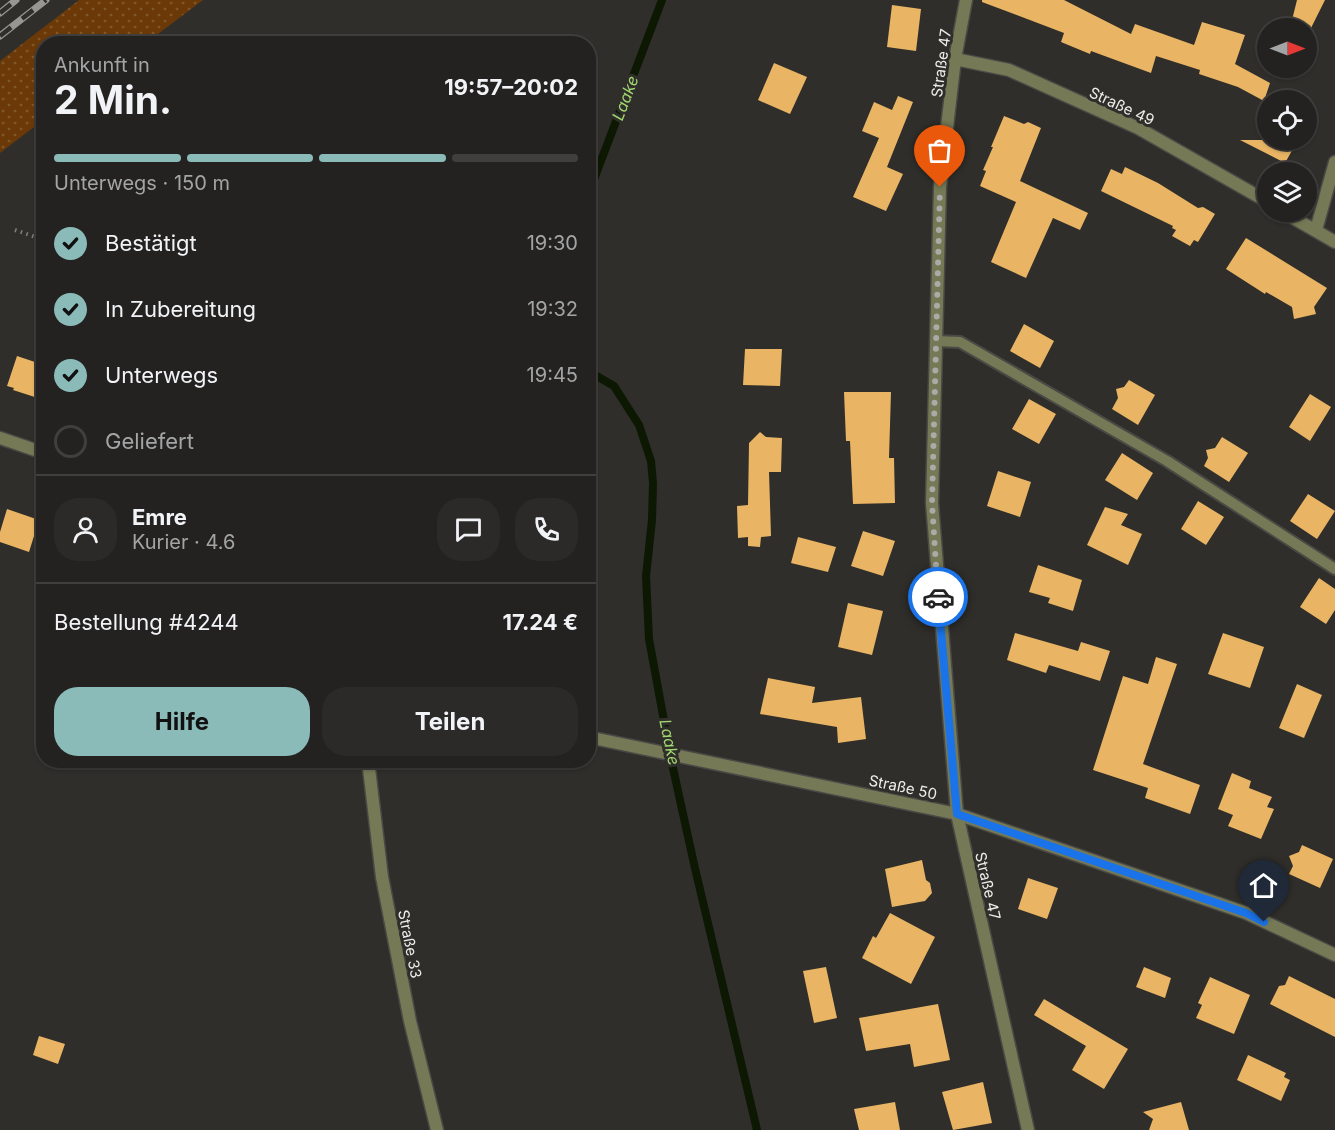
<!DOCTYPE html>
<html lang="de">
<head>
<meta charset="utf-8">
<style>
  :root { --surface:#232220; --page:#2b2a29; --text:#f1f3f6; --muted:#a3a4a5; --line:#403f3e; --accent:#8bbbb9 }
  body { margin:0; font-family:Inter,sans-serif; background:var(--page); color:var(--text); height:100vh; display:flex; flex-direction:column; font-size:22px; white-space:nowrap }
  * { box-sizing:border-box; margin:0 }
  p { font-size:20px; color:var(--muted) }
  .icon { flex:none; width:33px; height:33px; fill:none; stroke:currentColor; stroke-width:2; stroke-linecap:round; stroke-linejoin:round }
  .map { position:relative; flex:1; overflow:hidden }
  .panel { position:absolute; left:36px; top:36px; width:560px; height:732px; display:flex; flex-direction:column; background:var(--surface); border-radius:24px; box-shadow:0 2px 4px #0004,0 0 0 2px var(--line) }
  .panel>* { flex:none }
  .needle { width:39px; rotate:90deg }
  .fabs { position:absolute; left:1257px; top:18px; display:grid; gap:12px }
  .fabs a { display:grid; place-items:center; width:60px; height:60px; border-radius:50%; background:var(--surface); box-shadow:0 2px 4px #0004,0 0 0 2px var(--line); font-size:30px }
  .pin { position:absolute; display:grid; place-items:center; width:51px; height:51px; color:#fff; margin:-62px -26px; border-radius:50% 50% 50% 0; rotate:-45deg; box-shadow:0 0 6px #0007 }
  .pin .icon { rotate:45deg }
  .courier { position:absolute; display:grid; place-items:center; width:60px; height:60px; margin:-30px; border:4px solid #1a73e8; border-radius:50%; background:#fff; color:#222; box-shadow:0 2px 8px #0007 }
  .summary em { font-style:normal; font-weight:700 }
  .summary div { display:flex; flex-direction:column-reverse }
  .summary { display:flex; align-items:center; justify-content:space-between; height:102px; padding:0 18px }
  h1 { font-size:39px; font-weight:700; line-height:45px }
  .bar { display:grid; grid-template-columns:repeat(4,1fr); gap:9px 6px; align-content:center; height:72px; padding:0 18px }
  .bar i { height:8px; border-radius:4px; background:var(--line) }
  .bar .on { background:var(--accent) }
  .bar p { grid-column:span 4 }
  .line { display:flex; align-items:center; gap:15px; padding:0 18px; border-top:2px solid var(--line) }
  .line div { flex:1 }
  .round { display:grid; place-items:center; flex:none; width:63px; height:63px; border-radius:24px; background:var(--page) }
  ol { padding:0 18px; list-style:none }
  li { display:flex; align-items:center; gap:18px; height:66px }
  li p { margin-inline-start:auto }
  li .icon { padding:6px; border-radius:50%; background:var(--accent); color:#111; stroke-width:4 }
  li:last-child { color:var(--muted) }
  li i { width:33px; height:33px; border:3px solid var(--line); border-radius:50% }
  .action { display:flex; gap:12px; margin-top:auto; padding:12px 18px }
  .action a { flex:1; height:69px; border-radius:24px; background:var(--accent); color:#111; font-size:24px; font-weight:700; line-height:69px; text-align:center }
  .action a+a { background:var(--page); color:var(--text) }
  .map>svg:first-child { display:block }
</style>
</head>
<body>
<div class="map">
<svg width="1335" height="1130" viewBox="0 0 1335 1130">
  <defs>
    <pattern id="grass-dots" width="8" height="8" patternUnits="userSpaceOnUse" patternTransform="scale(1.5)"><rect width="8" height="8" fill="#6b3907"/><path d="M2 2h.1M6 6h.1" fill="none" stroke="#80562b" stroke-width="1.8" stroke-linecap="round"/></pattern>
  </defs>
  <rect width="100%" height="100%" fill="#2f2e2a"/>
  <!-- grass -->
  <path fill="url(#grass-dots)" d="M79,0H203L146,43L44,44L43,120L0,153V61Z"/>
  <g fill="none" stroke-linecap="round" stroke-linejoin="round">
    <!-- stream -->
    <path stroke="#0c1802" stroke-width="8" d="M588,195L662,0
      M588,371L614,386L639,425L651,461L653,483L652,520L646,576L649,639L671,759L694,864L757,1130"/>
  </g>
  <!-- building -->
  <path fill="#e9b564" d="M982,0H1064L1131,34L1135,24L1194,45L1202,22L1245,35L1235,64L1270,83L1264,101L1238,87L1199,74L1200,70L1156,56L1151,73L1091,51L1090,54L1061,42L1064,33L982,2Z
    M1297,0H1325L1311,28H1290Z
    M892,5L921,9L916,51L887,47Z
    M774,63L807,77L790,114L758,100Z
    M898,96L913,102L887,167L903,174L886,211L853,197L879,138L862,131L874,102L892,110Z
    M1004,116L1024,124L1028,122L1041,128L1020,181L1088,213L1080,230L1053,218L1026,278L991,262L1016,202L980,186L986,171L983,170L993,147H991Z
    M1240,140H1298L1285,163Z
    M1125,167L1158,183L1198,208L1203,207L1215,214L1198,242L1194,240L1190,246L1172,236L1176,230L1172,228L1173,226L1101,191L1111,169L1122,174Z
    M1246,238L1327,288L1314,307L1316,314L1294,319L1292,307L1266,292L1265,294L1226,269Z
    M1024,324L1054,341L1040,368L1010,351Z
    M745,349H782L780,386L743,385Z
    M17,356L44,365V400L13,390L14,388L7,386Z
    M1129,380L1155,395L1138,425L1112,409L1118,398L1116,389L1124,387Z
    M844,392H891L889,458H894L895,503L853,504L850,441H846Z
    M1310,394L1331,407L1310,441L1289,427Z
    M1029,399L1056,414L1039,444L1012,429Z
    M760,432L766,437L782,438L781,472H769L771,536L761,537L760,547L748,546V537L738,538L737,506L748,505L749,443Z
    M1222,437L1248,453L1229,482L1204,466L1208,458L1206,450L1215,448Z
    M1122,453L1153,473L1137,500L1105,480Z
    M998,471L1031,482L1020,517L987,506Z
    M1308,494L1335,511L1317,539L1290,521Z
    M1198,501L1224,517L1206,545L1181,529Z
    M1105,507L1128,514L1121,525L1142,534L1128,565L1087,545Z
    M7,509L39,520L29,552L0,542V532Z
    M863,531L895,541L883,576L851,566Z
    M798,537L836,547L828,572L791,563Z
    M1038,565L1082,580L1073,611L1048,603L1050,598L1029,592Z
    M1319,578L1335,589V610L1326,624L1300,607Z
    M848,603L883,611L872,655L838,647Z
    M1015,633L1078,651L1081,642L1110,651L1100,681L1049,665L1046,673L1007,660Z
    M1223,633L1264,647L1250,688L1208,674Z
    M1156,657L1177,664L1143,764L1200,785L1190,814L1145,798L1148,788L1093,770L1123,676L1148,684Z
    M768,678L815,687L812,703L861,697L866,739L838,743L837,727L760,714Z
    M1297,684L1322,695L1304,738L1279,728Z
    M1232,773L1251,781L1249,788L1272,797L1267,807L1274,809L1261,839L1228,826L1233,815L1218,809Z
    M1302,845L1333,859L1320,888L1289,874L1293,866L1289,856L1299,852Z
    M922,860L926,880L930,883L932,893L925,901L892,907L885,869Z
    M1028,878L1058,888L1047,919L1018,909Z
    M890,913L935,937L911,984L862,958L873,936L876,938Z
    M826,967L837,1018L814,1023L803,971Z
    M1144,967L1171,978L1165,998L1136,987Z
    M1289,976L1335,999V1037L1270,1004L1279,986L1285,985Z
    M1210,977L1250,995L1234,1034L1196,1018L1202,1005L1198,1003Z
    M1044,999L1128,1049L1104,1089L1072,1070L1086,1046L1034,1015Z
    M938,1004L950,1060L914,1067L910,1044L866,1051L859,1018Z
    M39,1036L65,1044L58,1064L33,1055Z
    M1248,1055L1286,1073L1284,1077L1290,1080L1281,1101L1237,1080Z
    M983,1082L992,1123L953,1130L942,1092Z
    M895,1102L900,1130H859L854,1109Z
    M1181,1102L1189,1130H1149L1153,1119L1143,1112Z"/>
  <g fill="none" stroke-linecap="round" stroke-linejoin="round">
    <defs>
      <path id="service" d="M936,341L960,342L1167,461L1335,569"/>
      <path id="minor" d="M966,0L955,59L940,187L932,503L957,814L1028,1130
        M955,59L1009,70L1138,128L1268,202
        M1283,212L1335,242
        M1316,230L1335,162
        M0,438L44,453
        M588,737L957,814L1246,913L1335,955
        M368,760L382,877L410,1021L437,1130"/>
    </defs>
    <!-- service casing -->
    <use href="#service" stroke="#4a4945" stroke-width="14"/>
    <!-- minor casing -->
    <use href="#minor" stroke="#4a4945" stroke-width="15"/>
    <!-- path -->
    <path stroke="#80807c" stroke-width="4" stroke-dasharray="1.5 4.5" stroke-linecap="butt" d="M15,230L44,240"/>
    <!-- service -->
    <use href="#service" stroke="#757955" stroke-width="10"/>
    <!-- minor -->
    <use href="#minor" stroke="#757955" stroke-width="12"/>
    <defs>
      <path id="rail" d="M0,13L16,0
        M0,36L46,0"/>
    </defs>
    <!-- rail casing -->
    <use href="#rail" stroke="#969692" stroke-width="7"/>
    <!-- rail -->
    <use href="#rail" stroke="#2f2e2a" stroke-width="4.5" stroke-dasharray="14" stroke-linecap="butt"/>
  </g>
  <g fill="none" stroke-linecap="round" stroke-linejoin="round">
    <!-- done -->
    <path stroke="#aaaaa7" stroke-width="6" stroke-dasharray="0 10.8" d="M938,597L932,503L940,187"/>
    <!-- route -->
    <path stroke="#1a73e8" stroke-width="8" d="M938,597L957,814L1246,913L1264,922"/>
  </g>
  <g text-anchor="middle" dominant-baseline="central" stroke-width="6" stroke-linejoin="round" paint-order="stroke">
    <!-- street labels -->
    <g font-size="15" fill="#ededea" stroke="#2f2e2a">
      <text transform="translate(941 63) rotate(-82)">Straße 47</text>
      <text transform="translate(1122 106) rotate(25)">Straße 49</text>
      <text transform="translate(903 787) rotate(12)">Straße 50</text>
      <text transform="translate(988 886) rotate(77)">Straße 47</text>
      <text transform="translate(410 944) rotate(79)">Straße 33</text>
    </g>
    <!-- water labels -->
    <g font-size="16" font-style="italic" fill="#a2d86f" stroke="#2f2e2a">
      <text transform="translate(625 98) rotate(-69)">Laake</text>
      <text transform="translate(670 742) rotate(78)">Laake</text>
    </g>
  </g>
</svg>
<div class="fabs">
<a><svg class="needle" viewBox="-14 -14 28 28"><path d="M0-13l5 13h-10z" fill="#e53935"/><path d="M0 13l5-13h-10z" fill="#a3a4a5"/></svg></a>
<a><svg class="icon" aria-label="locate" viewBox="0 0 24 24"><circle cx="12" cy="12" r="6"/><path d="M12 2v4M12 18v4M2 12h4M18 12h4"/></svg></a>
<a><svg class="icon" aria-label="layers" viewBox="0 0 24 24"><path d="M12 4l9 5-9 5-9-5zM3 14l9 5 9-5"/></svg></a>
</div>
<div class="pin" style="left:940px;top:187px;background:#ea580c"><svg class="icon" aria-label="bag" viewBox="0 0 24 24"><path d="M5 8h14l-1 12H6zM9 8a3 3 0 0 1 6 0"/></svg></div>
<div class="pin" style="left:1264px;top:922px;background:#1f2937"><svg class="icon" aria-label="home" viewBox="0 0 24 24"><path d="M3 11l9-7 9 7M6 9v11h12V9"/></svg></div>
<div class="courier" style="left:938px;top:597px"><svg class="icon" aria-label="car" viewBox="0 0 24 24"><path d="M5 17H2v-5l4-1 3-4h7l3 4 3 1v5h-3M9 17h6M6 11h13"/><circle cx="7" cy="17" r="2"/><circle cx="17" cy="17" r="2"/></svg></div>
<section class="panel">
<div class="summary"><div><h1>2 Min.</h1><p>Ankunft in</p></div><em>19:57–20:02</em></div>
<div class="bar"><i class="on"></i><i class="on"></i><i class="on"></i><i></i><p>Unterwegs · 150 m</p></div>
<ol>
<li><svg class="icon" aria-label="check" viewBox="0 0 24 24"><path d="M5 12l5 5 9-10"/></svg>Bestätigt<p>19:30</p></li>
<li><svg class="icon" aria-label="check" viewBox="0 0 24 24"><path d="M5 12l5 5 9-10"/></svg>In Zubereitung<p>19:32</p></li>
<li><svg class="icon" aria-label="check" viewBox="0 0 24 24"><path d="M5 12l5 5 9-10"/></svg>Unterwegs<p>19:45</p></li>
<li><i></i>Geliefert</li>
</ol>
<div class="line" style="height:108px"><a class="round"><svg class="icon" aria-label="person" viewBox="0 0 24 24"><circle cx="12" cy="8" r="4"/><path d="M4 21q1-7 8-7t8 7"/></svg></a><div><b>Emre</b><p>Kurier · 4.6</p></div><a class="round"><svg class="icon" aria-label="chat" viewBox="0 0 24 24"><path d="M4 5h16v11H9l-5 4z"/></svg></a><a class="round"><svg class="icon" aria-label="phone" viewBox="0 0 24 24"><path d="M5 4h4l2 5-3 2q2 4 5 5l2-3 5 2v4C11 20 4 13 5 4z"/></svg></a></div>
<div class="line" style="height:78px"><div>Bestellung #4244</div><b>17.24 €</b></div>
<div class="action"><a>Hilfe</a><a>Teilen</a></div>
</section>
</div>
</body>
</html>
